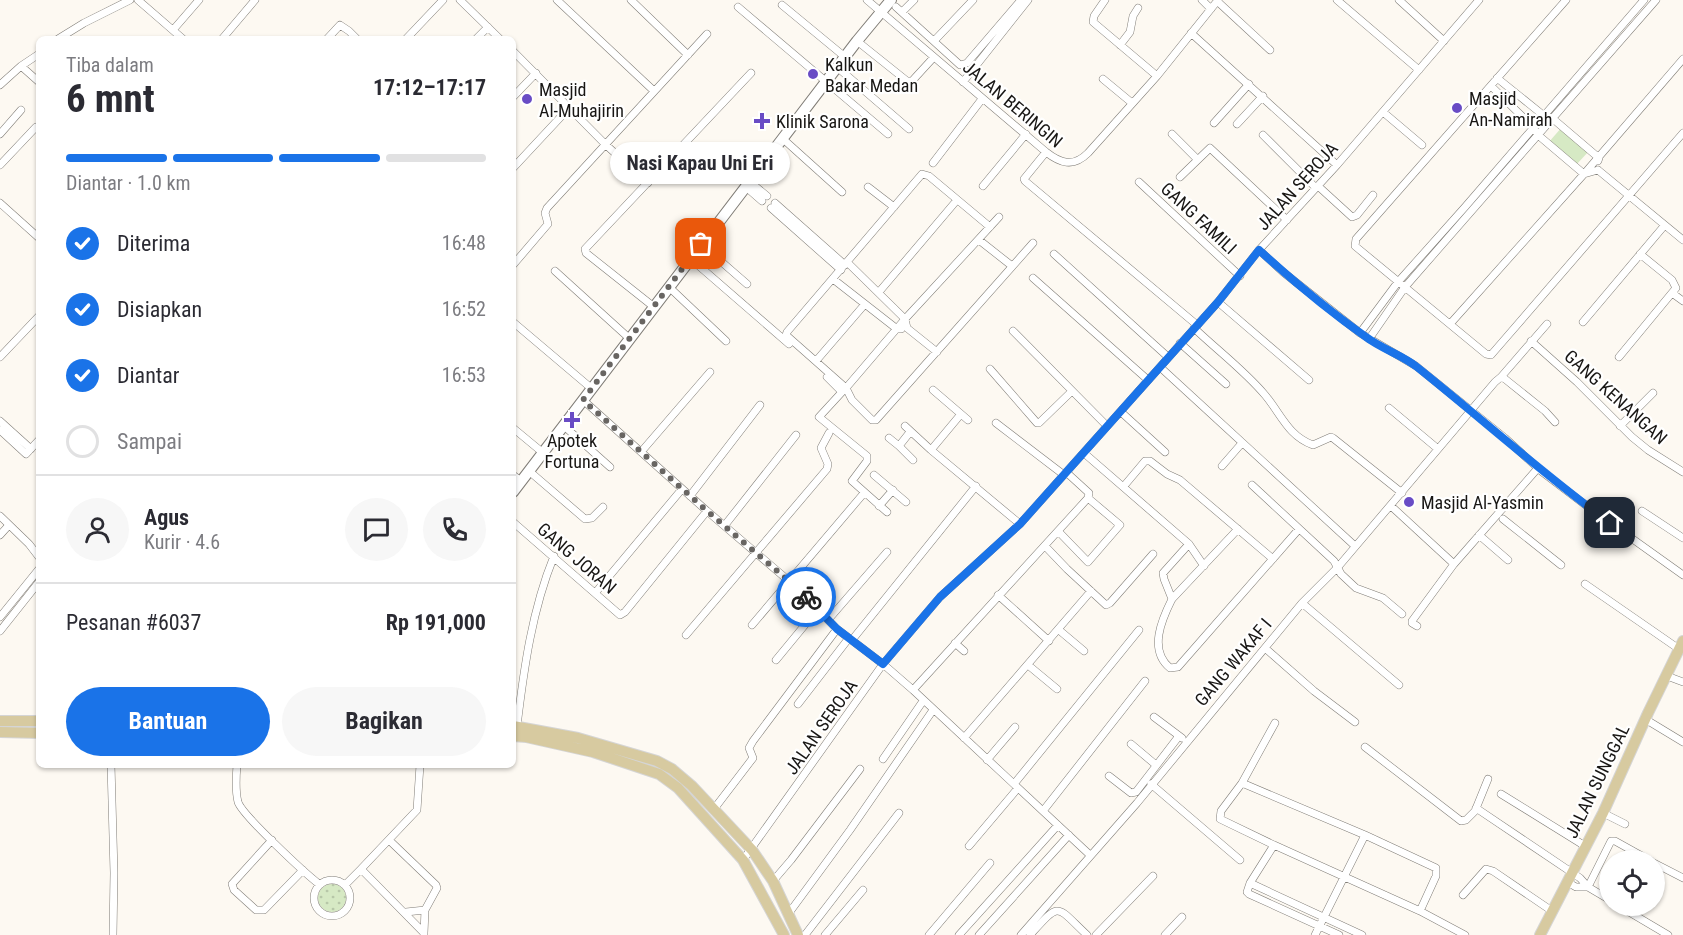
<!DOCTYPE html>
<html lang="id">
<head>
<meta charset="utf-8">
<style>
  :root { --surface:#fff; --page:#f7f7f7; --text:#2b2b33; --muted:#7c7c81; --line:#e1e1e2; --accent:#1a73e8 }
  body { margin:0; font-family:"Roboto Condensed",sans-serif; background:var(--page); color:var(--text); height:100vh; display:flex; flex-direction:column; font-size:22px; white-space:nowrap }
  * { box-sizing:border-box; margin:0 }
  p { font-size:20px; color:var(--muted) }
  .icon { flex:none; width:33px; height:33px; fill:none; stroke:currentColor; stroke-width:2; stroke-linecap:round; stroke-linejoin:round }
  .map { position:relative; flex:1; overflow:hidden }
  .panel { position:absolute; left:36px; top:36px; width:480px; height:732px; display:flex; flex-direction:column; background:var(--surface); border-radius:9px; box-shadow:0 2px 4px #0004 }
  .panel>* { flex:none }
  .fabs { position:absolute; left:1599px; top:850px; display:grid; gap:12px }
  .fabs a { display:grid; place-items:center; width:66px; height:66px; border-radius:50%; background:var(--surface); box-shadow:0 2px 4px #0004; font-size:30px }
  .pin { position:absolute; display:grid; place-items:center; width:51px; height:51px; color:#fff; margin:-26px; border-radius:12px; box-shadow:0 3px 9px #0006 }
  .courier { position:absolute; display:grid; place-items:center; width:60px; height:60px; margin:-30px; border:4px solid #1a73e8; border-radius:50%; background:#fff; color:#222; box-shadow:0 2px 8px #0007 }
  .bubble { position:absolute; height:42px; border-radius:21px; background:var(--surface); box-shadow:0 2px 4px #0004; font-size:20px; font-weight:700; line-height:42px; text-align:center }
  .overview em { font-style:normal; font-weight:700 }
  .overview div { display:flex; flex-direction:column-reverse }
  .overview { display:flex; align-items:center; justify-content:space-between; height:102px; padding:0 30px }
  h1 { font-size:39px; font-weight:700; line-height:45px }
  .bar { display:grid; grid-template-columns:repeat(4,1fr); gap:9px 6px; align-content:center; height:72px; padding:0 30px }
  .bar i { height:8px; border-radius:4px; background:var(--line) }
  .bar .current { background:var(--accent) }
  .bar p { grid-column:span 4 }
  .line { display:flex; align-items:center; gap:15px; padding:0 30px; border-top:2px solid var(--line) }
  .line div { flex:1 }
  .round { display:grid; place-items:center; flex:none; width:63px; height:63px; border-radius:32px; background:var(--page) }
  ol { padding:0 30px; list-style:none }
  li { display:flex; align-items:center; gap:18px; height:66px }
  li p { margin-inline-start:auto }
  li .icon { padding:6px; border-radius:50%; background:var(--accent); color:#fff; stroke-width:4 }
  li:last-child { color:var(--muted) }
  li i { width:33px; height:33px; border:3px solid var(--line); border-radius:50% }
  .action { display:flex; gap:12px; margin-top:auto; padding:12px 30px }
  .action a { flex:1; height:69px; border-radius:36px; background:var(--accent); color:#fff; font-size:24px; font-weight:700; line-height:69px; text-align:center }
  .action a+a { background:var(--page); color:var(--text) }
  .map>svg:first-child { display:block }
</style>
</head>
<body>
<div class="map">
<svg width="1683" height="935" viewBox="0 0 1683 935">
  <defs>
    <pattern id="grass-dots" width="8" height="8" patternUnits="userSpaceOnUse" patternTransform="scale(1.5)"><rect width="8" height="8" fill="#d6e9c4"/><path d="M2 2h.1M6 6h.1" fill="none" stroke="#b7c7a8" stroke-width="1.8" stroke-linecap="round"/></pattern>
  </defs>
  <rect width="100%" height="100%" fill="#fdf9f2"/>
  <!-- grass -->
  <path fill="url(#grass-dots)" d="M318 898a14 14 0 1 1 28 0a14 14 0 1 1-28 0Z"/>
  <!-- garden -->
  <path fill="#d6e9c4" d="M1562,127L1589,151L1576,165L1549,142Z"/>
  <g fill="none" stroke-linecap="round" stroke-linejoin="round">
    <defs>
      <path id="street" d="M138,0L183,39
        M460,0L500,39
        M557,0L654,91
        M631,0L688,55
        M867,0L1046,152C1060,163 1073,168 1088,153L1157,76L1218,0
        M1105,0L1094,16L1093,22L1157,76
        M1202,0L1211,9
        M1337,0L1419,70
        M1399,0L1444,41
        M1566,0L1356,239L1355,246L1486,354L1491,355L1683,133
        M1217,1L1270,50
        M782,5L845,57
        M738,7L888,134
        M896,7L960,65L967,63L1021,0
        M902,12L914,0
        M173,30L199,0
        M1191,33L1337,165
        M58,39L84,23L130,0
        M222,39L255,0
        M327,39L340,25L349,31L357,39
        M406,39L443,0
        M476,39L488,27
        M857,41L907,81H912L934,57
        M934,41L973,0
        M1120,45L1130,32L1133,16L1138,8
        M513,51L606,145L648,183
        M21,66L39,82
        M837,67L909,129
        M1497,78L1543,115L1552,118L1599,158L1598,161
        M1103,79L1132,103
        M963,82L1028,0
        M0,85L21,66L39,54
        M1491,86L1533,127L1538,135L1584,174L1598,170
        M513,97L536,73
        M1383,112L1422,145
        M1214,123L1249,84
        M1237,124L1263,96
        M0,134L21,110
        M1172,134L1197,159
        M1263,135L1316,188
        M782,138L842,192
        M1046,152L1024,179L1025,181L1197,325
        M933,163L982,99
        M0,165L36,127L39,126
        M513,168L569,108
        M1598,170L1683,240
        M1180,177L1210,148L1287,220
        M750,182L767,196
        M1139,182L1240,276
        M983,186L1026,134
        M1318,186L1352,217L1357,215L1373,195
        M746,187L762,201
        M868,187L894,207
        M0,203L39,238
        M775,203L845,265
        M771,208L841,270
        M990,227L929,176L922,174L787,332L786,335L846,388L852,400L872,420H876L1033,243
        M979,240L1012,266
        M701,244L747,284
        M1259,250L1283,272L1360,333L1416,366L1505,438L1541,471L1592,510L1683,575
        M1054,254L1168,357
        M691,259L789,344
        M847,262L905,319L907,328L937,352
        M513,265L548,224L545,213L547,208L707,34
        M555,271L630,339
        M1033,278L1148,380
        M833,279L897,329H901
        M669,287L726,341
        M879,292L957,200
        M1672,293L1683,301
        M1218,302L1309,380
        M654,307L586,253L585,249L751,73
        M513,322L591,388
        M1583,322L1664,226
        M1450,324L1584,174L1683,59
        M1194,328C1217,350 1245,371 1265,395C1281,414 1288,436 1313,445L1331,437L1333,438L1402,493
        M1013,331L1107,426
        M1360,333L1398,282L1465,207L1644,0
        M1369,339L1405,287L1656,0
        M1531,341L1577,382L1632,437L1648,450L1683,472
        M1180,343L1226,384
        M0,357L39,316
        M1619,357L1676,288L1672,280L1640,254
        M816,361L865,304
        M1160,367L1355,546
        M990,369L1037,423H1039L1072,391
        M827,377L842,392L819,417L867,456V461L852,481L887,512
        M1501,377L1547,324
        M846,388L905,319L999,217
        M933,390L961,414
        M583,400L707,511L789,581L837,629L883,664L913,690L1090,855
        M1389,408L1438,449
        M1121,412L1165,452
        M0,421L31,449
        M996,423L1064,475
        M564,426L610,467
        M905,426L931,450L1020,524
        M1620,426L1653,393
        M513,428L542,452
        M0,430L26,454L39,440
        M889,438L899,446L910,432
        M899,446L913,460
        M931,450L961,414L968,420
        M641,452L710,372
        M1084,453L1189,544L1204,566
        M1222,466L1242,443
        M529,471L585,519L592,518L603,507
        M513,475L521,481
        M874,475L906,502
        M1252,485L1334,561L1341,574L1356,588L1383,598L1402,614
        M1124,486L1145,461H1150L1167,474L1180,480L1273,559
        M690,496L760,405
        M879,506L893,490
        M1391,506L1454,564
        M1642,511L1683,538
        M0,516L29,544L39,557
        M1503,519L1561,565
        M513,522L620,615L625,612L707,511
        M725,525L796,435
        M1238,529L1172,599C1162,619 1148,650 1170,668L1178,667L1299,529
        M1058,531L1088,562L1120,525L1088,498L1089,493L1066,472
        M0,535L9,525
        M1479,535L1508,560
        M1045,546L1067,569L1106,605L1110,603L1153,554
        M1585,584L1679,649
        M596,592L682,489
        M998,595L1049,641
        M1172,599L1164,579L1163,573L1189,544
        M1302,603L1399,685
        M0,617L39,569
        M828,620L887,552
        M752,625L864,493
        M1417,626L1412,623V621L1454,564L1538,468
        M1059,630L1084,651
        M0,631L39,582
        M686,635L827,469L828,464L821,448L829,433
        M852,640L976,486
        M955,643L964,651
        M1265,648L1314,691L1355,722
        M776,660L818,609
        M1028,665L1057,689
        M1667,676L1683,682
        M913,690L1088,498
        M798,704L849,638
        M1154,717L1182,738
        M1645,719L1683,742
        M517,726C524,668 532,610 554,556
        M964,738L1091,591
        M1131,744L1156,765
        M1365,747L1461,821L1466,820L1475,811L1488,779
        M883,759L923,701
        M987,760L1015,727
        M111,765L114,873L113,935
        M237,765C236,777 235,790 238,802C242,815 306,874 319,884
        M420,765L417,810L361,869L424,933V935
        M1109,776L1131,793L1136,792L1179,736
        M1242,783L1275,723
        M1014,784L1139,630
        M1151,784L1240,860
        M1501,794L1585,846
        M1476,808L1580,878L1588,887L1610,900
        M714,809L753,758L749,748L753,741L837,629
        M1043,811L1145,681
        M1603,813L1625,824
        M1365,835L1436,868V876L1420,911
        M272,840L232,884L234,890L256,910H264L303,870
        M389,840L436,885L437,888L425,910L424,933
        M1274,845L1420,911L1465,935
        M969,846L1018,788
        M743,860L883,664L940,597L1020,524L1218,302L1259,250L1337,165L1479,0
        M1654,863L1683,878
        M314 898a18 18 0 1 1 36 0a18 18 0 1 1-36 0Z
        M773,881L791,860L860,769
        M1567,882L1576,887H1588
        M1250,883L1362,935
        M345,885L361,869
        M1588,887L1611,841H1615L1651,861
        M1463,895L1486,869L1493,871L1552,911
        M1619,906L1668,935
        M406,912L425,910
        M789,913L850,830L933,710
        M805,935L899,813
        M825,935L863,890
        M929,935L990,863
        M959,935L1058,825
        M979,935L1069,835
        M1021,935L1137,803L1302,603L1338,567L1495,382L1501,377L1505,379L1545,411L1555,422
        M1030,935C1061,901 1055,905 1087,935
        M1096,935L1153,876
        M1165,935L1182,917
        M1315,935L1365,835L1242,783L1221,811L1220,819L1274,845L1250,883L1247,892L1249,894L1339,935"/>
      <path id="secondary" d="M513,492L857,41L891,0"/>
      <path id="primary" d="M0,721H39
        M513,726L578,738L657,761L672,769L692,786L752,850L773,881L798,935
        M0,732L39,733
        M513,736L526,737L593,752L659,774L678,788L743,860L784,935
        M1540,935L1603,813L1648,713L1683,641"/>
    </defs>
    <!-- street casing -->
    <use href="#street" stroke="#807d77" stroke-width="8"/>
    <!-- secondary casing -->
    <use href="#secondary" stroke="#807d77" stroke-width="12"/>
    <!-- primary casing -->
    <use href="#primary" stroke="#d5d5d5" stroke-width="12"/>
    <!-- street -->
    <use href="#street" stroke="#fff" stroke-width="7"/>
    <!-- secondary -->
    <use href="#secondary" stroke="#fff" stroke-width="10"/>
    <!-- primary -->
    <use href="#primary" stroke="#d7caa0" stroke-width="10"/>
  </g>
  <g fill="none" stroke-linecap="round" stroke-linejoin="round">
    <!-- done -->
    <path stroke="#686562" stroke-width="6" stroke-dasharray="0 10.8" d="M701,244L583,400L707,511L789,581L806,597"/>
    <!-- route -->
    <path stroke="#1a73e8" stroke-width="8" d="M806,597L837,629L883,664L940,597L1020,524L1218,302L1259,250C1293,281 1329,311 1366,337C1382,349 1402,355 1417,367C1482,419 1543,474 1610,523"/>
  </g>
  <!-- markers -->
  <g fill="#694cc5" stroke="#fff" stroke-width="2">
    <circle cx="813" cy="74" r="6"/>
    <circle cx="527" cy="99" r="6"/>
    <circle cx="1457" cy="108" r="6"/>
    <path d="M759 112h6v6h6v6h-6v6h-6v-6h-6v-6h6z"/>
    <path d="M569 411h6v6h6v6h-6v6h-6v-6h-6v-6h6z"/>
    <circle cx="1409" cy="502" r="6"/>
  </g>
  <g text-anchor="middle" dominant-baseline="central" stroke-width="4.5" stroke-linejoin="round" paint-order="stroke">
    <!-- poi labels -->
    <g font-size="18" fill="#181614" stroke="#fff" text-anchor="start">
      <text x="825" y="64">Kalkun<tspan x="825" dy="21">Bakar Medan</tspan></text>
      <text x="539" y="89">Masjid<tspan x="539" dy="21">Al-Muhajirin</tspan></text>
      <text x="1469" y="98">Masjid<tspan x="1469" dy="21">An-Namirah</tspan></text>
      <text x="776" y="121">Klinik Sarona</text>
      <text x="572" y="440" text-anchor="middle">Apotek<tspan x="572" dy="21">Fortuna</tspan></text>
      <text x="1421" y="502">Masjid Al-Yasmin</text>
    </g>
    <!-- street labels -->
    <g font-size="18" fill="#181614" stroke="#fff">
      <text transform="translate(1013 104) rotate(40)">JALAN BERINGIN</text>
      <text transform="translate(1297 186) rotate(-48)">JALAN SEROJA</text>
      <text transform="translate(1199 218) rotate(43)">GANG FAMILI</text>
      <text transform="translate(1616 397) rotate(42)">GANG KENANGAN</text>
      <text transform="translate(577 558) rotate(41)">GANG JORAN</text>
      <text transform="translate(1233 662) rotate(-50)">GANG WAKAF I</text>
      <text transform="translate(821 727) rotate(-55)">JALAN SEROJA</text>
      <text transform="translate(1597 781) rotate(-64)">JALAN SUNGGAL</text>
    </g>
  </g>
</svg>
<div class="fabs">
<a><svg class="icon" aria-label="locate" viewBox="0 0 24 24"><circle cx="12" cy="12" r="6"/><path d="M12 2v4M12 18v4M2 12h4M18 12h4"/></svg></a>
</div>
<div class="pin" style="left:701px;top:244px;background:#ea580c"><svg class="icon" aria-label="bag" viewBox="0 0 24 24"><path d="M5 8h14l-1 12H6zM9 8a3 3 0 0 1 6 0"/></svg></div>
<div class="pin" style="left:1610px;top:523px;background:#1f2937"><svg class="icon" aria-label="home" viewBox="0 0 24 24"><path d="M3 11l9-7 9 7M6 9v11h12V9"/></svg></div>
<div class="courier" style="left:806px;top:597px"><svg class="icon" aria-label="bike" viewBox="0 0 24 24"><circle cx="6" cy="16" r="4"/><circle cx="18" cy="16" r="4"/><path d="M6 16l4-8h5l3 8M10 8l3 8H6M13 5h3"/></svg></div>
<div class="bubble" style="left:610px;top:142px;width:180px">Nasi Kapau Uni Eri</div>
<section class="panel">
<div class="overview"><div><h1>6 mnt</h1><p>Tiba dalam</p></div><em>17:12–17:17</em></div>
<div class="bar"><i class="current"></i><i class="current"></i><i class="current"></i><i></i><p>Diantar · 1.0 km</p></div>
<ol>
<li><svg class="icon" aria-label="check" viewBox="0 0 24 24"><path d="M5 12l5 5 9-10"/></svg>Diterima<p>16:48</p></li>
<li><svg class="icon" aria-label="check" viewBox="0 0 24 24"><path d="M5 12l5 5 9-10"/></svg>Disiapkan<p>16:52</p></li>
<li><svg class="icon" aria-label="check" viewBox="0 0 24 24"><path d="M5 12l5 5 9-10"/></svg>Diantar<p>16:53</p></li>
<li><i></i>Sampai</li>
</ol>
<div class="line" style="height:108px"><a class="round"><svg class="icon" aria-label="person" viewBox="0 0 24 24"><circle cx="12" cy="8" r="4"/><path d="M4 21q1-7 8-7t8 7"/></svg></a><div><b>Agus</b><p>Kurir · 4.6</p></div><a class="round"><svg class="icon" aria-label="chat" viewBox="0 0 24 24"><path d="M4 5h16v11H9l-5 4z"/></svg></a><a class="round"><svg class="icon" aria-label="phone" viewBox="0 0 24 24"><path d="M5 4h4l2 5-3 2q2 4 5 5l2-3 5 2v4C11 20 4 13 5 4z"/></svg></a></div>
<div class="line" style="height:78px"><div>Pesanan #6037</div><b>Rp 191,000</b></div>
<div class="action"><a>Bantuan</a><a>Bagikan</a></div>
</section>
</div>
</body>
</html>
